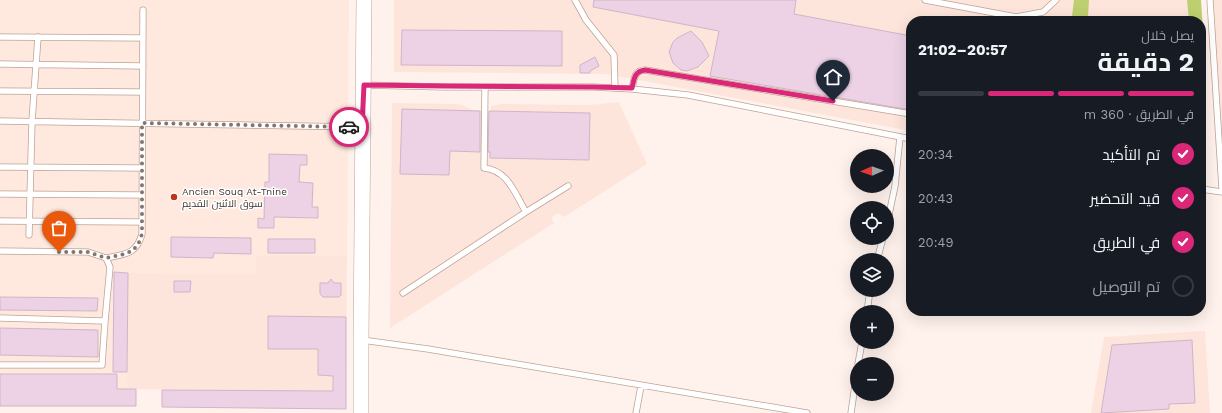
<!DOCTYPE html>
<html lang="ar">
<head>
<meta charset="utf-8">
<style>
  :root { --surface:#171b24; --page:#242831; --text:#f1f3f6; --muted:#9ea1a6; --line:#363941; --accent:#db2777 }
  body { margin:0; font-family:"Work Sans",Cairo,sans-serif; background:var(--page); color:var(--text); direction:rtl; height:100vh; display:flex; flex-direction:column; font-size:15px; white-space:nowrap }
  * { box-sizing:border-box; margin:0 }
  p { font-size:13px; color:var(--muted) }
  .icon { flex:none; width:22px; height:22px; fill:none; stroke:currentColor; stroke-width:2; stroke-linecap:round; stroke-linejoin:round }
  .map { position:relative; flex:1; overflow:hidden; direction:ltr }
  .panel { position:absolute; left:906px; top:16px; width:300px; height:300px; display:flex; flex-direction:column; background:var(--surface); border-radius:16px; box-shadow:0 4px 16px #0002; direction:rtl }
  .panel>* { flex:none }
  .needle { width:26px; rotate:268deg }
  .fabs { position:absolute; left:850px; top:149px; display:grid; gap:8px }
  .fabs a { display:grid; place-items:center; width:44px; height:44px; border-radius:50%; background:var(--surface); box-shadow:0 4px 16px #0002; font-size:20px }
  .pin { position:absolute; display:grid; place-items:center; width:34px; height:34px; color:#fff; margin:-41px -17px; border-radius:50% 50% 50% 0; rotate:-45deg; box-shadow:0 0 4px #0007 }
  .pin .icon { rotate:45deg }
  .courier { position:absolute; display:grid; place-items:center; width:40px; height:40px; margin:-20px; border:3px solid #db2777; border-radius:50%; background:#fff; color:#222; box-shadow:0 1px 5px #0007 }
  .head em { font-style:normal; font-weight:700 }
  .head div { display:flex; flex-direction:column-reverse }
  .head { display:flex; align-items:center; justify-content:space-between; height:68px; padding:0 12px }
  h1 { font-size:26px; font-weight:700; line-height:30px }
  .bar { display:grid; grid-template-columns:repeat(4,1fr); gap:6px 4px; align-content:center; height:48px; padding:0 12px }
  .bar i { height:5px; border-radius:3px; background:var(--line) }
  .bar .active { background:var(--accent) }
  .bar p { grid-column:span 4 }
  ol { padding:0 12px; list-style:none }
  li { display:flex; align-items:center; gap:12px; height:44px }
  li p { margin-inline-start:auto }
  li .icon { padding:4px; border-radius:50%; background:var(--accent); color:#fff; stroke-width:4 }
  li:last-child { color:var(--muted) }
  li i { width:22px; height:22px; border:2px solid var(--line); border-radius:50% }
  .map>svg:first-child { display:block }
</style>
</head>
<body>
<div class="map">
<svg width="1222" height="413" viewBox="0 0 1222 413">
  <rect width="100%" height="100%" fill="#fff2ec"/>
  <!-- built -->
  <path fill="#ffe8dd" d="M0,0H349L347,256H256V274L128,273L127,389H0Z"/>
  <!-- industrial -->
  <path fill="#fee5db" d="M394,0H1187L1189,21H911V131L606,74L394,72Z
    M1208,0H1222V184Z
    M619,102L647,164L564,217L558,213L551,218L554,223L390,328L392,103L456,104L462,105L473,110L491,111V106L502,104L588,105Z
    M256,256H347L346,391L127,389L128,273L256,274Z
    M1205,331L1210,413H1091L1104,337Z"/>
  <!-- green -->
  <path fill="#becf70" d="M1074,0H1089L1088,17L1072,16Z
    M1187,0H1201L1206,78H1201V21H1189Z"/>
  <!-- building -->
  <path fill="#edd2e6" stroke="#cfb5c8" d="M594,0H796L794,14L911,36V110L710,76L719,31L593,7Z
    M402,30L562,31V66L401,65Z
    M691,31L702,42L709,56L698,67L687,71L681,70L673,63L669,52L673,42L677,38Z
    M595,57L599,66L590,71V73H580V65Z
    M402,109L480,111V152L450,151L449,175L400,174Z
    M489,111L590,113L589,160L490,158V152H488Z
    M269,154L307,155V165H300L299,182L313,183L312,207H318V218L274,217V228H258V218L264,219L265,182H269Z
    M171,237L251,238V254L214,253L213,258L171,257Z
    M268,239H315V253H268Z
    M114,272L128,273L127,372H113Z
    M331,279L334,283H341V295L339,297H323L320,294V283H328Z
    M174,281H191L190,292H174Z
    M0,297L98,298L97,311L0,310Z
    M268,316L346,317V409L162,407V390L333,391V376L318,375V349H268Z
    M0,328L98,330V357L0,355Z
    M1192,340L1195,403L1169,404V409L1101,413L1112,345Z
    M0,374H117V389H136V406H0Z"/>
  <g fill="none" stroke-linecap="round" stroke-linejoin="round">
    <defs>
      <path id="lane" d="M575,0L586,20L614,55L615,88
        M925,0L1016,17L1043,12L1056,0
        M1210,0L1222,188
        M0,37L143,38
        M0,64L143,66
        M364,85L444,87H594L632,89L688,95L911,139
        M485,87L484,168C508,170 515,194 526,212
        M632,89C634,80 634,70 645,70L911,114
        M0,91L142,92
        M0,121L362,127
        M0,167L142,168
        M1201,189L1222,192
        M0,194L142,195
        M0,221L142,222
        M887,224L895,186L900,137
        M29,235L32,121L38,37
        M0,251L88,252L106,258L110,267L105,321
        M106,258C125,254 136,255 142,234L143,10
        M877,260L883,238
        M403,293L526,212L568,186
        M867,312L870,290
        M0,318L105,321L102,365H0
        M362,340L428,349L807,413
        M858,364L862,342
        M636,413L641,386
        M851,413L857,372"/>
      <path id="secondary" d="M361,413V339L364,0"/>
    </defs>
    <!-- lane casing -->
    <use href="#lane" stroke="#bfa294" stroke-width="7"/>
    <!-- secondary casing -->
    <use href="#secondary" stroke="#bfa294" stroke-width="16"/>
    <!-- lane -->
    <use href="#lane" stroke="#fff" stroke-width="5.5"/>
    <!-- secondary -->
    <use href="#secondary" stroke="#fff" stroke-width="15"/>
  </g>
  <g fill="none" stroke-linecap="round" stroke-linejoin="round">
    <!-- done -->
    <path stroke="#827670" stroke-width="4" stroke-dasharray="0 7.2" d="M59,252H88L106,258L121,255L132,251L138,245L142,234V123L349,127"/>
    <!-- route -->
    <path stroke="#db2777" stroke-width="5" d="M349,127H362L364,85L444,86L594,87L632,88C634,80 634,71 645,70L833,101"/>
  </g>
  <!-- markers -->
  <circle fill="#c03320" stroke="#fff" stroke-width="1.5" cx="174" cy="197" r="4"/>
  <g text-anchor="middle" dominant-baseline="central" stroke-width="3" stroke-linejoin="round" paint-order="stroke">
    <!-- poi labels -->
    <g font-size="10" fill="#3f332d" stroke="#fff" text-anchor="start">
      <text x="182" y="191">Ancien Souq At-Tnine<tspan x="182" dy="12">سوق الاثنين القديم</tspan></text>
    </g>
  </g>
</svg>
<div class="fabs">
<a><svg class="needle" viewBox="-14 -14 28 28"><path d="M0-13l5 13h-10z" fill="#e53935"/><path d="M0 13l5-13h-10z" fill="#9ea1a6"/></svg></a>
<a><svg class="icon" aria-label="locate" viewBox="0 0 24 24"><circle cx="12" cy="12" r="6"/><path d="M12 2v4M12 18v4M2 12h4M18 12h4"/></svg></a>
<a><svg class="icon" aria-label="layers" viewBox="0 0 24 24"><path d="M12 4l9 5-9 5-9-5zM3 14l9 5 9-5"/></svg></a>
<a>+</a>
<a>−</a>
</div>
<div class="pin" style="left:59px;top:252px;background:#ea580c"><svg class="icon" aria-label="bag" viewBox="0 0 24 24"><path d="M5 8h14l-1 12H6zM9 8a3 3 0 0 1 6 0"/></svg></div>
<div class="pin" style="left:833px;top:101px;background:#1f2937"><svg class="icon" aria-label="home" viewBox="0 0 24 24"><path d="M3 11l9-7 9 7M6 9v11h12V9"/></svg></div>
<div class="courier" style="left:349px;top:127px"><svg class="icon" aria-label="car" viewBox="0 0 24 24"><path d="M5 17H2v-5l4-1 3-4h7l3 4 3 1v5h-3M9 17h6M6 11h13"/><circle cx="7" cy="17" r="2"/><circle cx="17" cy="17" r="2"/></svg></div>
<section class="panel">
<div class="head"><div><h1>2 دقيقة</h1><p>يصل خلال</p></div><em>20:57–21:02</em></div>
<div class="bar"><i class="active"></i><i class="active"></i><i class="active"></i><i></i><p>في الطريق · 360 m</p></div>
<ol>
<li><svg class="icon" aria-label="check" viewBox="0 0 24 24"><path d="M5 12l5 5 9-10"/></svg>تم التأكيد<p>20:34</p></li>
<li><svg class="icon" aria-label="check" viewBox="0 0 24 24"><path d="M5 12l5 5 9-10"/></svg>قيد التحضير<p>20:43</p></li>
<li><svg class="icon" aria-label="check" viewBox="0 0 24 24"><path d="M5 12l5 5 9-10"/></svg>في الطريق<p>20:49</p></li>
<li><i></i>تم التوصيل</li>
</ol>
</section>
</div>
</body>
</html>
